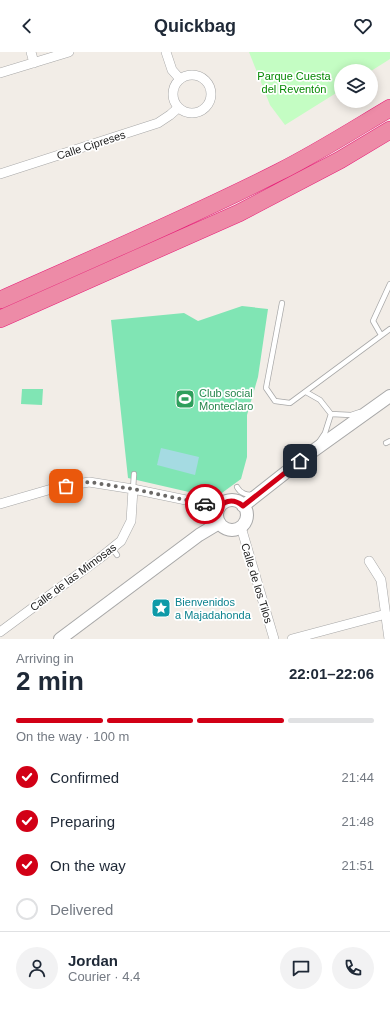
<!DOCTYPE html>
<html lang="en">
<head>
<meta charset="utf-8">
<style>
  :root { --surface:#fff; --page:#f2f2f3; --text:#1f2937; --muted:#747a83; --line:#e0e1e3; --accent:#d20016 }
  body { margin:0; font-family:Helvetica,sans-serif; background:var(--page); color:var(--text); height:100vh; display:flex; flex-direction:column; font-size:15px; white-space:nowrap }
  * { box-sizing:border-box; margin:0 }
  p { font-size:13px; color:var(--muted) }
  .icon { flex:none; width:22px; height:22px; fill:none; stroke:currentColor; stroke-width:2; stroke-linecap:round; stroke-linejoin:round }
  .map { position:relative; height:587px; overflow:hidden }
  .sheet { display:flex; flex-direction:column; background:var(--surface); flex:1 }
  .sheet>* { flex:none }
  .controls { position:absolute; left:334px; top:12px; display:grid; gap:8px }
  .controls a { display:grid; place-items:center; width:44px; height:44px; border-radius:50%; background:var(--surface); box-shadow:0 2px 10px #0003; font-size:20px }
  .pin { position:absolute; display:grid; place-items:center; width:34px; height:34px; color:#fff; margin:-17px; border-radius:8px; box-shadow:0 2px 6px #0006 }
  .courier { position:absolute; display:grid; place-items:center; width:40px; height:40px; margin:-20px; border:3px solid #d20016; border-radius:50%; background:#fff; color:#222; box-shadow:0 1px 5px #0007 }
  .headline em { font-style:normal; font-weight:800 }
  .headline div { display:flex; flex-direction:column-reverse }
  .headline { display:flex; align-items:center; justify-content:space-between; height:68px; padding:0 16px }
  h1 { font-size:26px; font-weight:800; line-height:30px }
  .bar { display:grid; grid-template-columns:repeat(4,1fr); gap:6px 4px; align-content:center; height:48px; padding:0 16px }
  .bar i { height:5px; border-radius:3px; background:var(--line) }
  .bar .on { background:var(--accent) }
  .bar p { grid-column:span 4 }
  .line { display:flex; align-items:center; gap:10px; padding:0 16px; border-top:1px solid var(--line) }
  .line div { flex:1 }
  .round { display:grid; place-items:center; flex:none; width:42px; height:42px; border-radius:21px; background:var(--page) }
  ol { padding:0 16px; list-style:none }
  li { display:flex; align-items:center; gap:12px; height:44px }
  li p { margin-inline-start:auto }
  li .icon { padding:4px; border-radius:50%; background:var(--accent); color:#fff; stroke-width:4 }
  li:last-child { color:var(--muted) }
  li i { width:22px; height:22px; border:2px solid var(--line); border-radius:50% }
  header { display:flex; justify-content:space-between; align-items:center; height:52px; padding:0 16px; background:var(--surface); font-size:18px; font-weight:800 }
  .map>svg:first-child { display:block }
</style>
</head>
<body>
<header><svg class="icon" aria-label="back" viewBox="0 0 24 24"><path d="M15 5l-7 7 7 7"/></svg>Quickbag<svg class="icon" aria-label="heart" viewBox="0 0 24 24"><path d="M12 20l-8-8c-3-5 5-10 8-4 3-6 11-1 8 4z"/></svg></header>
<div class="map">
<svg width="390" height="587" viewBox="0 0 390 587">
  <rect width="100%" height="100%" fill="#f2ede7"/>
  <!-- park -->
  <path fill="#c4fdc3" d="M249,0H390V7L371,19H341V38L285,73L270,53Z"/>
  <!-- pitch -->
  <path fill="#80e5b4" d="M242,254L268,257L258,325L247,363V405L241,427L215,446L128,426L111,268L184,261L198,269Z
    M22,337H43L42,353L21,352Z"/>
  <!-- water -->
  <path fill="#a5dbe2" d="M161,396L199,405L195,423L157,413Z"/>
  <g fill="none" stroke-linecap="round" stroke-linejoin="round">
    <defs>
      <path id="service" d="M282,251L266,336L275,349L290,351L390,277
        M381,283L373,269L390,232
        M306,340L320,348L331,362L351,363L360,360
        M319,390L325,381L331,362
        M386,391L390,389
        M237,435C240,441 247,444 254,442
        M133,437L134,422
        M112,496L117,503"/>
      <path id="minor" d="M31,0L34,11
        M166,0L172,18L180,27
        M0,21L69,0
        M173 42a19 19 0 1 1 38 0a19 19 0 1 1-38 0Z
        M0,122L158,71L170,63L178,56
        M0,452L55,436L89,430L133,437L210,453L224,450
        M210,453L217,460
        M241,475L274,587
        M369,509L381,528L389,587
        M0,580L100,506L121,489L131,469L133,437
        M292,587L386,562"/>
      <path id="tertiary" d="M217 463a15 15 0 1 1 30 0a15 15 0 1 1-30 0Z
        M243,454L313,399L390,344
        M60,587L199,483L219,471"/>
      <path id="motorway" d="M0,248C94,206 188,166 279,120C317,101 353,78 390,56
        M0,267L239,161L340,108L390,78"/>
    </defs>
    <!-- service casing -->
    <use href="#service" stroke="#a8a8a8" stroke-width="6"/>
    <!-- minor casing -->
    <use href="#minor" stroke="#a8a8a8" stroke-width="10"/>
    <!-- tertiary casing -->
    <use href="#tertiary" stroke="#a8a8a8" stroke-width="14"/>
    <!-- motorway casing -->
    <use href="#motorway" stroke="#e71c77" stroke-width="18"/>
    <!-- service -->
    <use href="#service" stroke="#fff" stroke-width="4.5"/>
    <!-- minor -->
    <use href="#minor" stroke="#fff" stroke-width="9"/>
    <!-- tertiary -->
    <use href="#tertiary" stroke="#fff" stroke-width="12"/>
    <!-- motorway -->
    <use href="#motorway" stroke="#ed8ba7" stroke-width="17"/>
  </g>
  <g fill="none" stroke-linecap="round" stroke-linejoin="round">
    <!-- done -->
    <path stroke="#6a6866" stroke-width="4" stroke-dasharray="0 7.2" d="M66,434L89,430L133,437L205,452"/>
    <!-- route -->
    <path stroke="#d20016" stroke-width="5" d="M205,452L210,453L217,460C222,449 232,445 243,454L300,409"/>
  </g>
  <!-- icons -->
  <defs>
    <symbol id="stadium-square" viewBox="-11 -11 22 22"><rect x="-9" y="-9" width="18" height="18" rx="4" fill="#2e9e5b" stroke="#fff"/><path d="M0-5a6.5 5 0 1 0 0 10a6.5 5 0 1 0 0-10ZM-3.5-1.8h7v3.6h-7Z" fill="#fff"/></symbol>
    <symbol id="sight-square" viewBox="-11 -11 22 22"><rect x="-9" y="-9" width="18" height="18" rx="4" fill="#0f9aa8" stroke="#fff"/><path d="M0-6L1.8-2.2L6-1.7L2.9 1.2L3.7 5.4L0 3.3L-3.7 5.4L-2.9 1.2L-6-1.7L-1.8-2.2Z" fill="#fff"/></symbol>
  </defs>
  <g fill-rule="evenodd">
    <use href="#stadium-square" x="174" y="336" width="22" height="22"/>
    <use href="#sight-square" x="150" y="545" width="22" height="22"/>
  </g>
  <g text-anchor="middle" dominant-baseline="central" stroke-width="3.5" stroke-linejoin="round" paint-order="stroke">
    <!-- park labels -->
    <g font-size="11" fill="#078a04" stroke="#fff">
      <text x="294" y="24">Parque Cuesta<tspan x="294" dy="13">del Reventón</tspan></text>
    </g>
    <!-- street labels -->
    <g font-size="11" fill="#212121" stroke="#fff">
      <text transform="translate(91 93) rotate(-18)">Calle Cipreses</text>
      <text transform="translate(73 525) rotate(-37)">Calle de las Mimosas</text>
      <text transform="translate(257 531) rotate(73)">Calle de los Tilos</text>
    </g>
    <!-- leisure labels -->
    <g font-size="11" fill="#27864d" stroke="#fff" text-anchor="start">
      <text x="199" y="341">Club social<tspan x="199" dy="13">Monteclaro</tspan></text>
    </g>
    <!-- culture labels -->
    <g font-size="11" fill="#0d838f" stroke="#fff" text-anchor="start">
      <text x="175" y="550">Bienvenidos<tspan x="175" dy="13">a Majadahonda</tspan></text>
    </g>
  </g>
</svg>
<div class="controls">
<a><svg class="icon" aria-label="layers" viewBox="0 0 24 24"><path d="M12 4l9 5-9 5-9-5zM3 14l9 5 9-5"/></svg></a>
</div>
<div class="pin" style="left:66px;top:434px;background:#ea580c"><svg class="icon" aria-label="bag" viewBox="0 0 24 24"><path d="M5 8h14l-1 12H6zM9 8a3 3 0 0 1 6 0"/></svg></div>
<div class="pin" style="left:300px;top:409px;background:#1f2937"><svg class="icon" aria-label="home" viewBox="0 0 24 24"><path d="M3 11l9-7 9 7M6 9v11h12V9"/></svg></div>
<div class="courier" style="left:205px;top:452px"><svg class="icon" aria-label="car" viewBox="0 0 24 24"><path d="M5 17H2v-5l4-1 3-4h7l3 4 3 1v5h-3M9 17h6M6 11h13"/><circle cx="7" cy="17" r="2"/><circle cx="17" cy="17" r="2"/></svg></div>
</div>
<section class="sheet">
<div class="headline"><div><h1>2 min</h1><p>Arriving in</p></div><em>22:01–22:06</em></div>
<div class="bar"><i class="on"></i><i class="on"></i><i class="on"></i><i></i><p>On the way · 100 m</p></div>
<ol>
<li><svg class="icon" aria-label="check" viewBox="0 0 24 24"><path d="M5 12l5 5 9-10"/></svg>Confirmed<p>21:44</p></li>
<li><svg class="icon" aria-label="check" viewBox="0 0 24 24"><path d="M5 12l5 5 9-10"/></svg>Preparing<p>21:48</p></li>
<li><svg class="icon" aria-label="check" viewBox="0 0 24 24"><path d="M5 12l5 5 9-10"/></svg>On the way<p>21:51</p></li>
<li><i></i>Delivered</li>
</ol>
<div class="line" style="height:72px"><a class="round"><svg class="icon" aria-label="person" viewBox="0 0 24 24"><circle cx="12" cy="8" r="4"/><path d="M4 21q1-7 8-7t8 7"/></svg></a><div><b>Jordan</b><p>Courier · 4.4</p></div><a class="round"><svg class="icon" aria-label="chat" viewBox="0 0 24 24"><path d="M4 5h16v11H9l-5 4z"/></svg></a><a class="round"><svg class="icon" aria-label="phone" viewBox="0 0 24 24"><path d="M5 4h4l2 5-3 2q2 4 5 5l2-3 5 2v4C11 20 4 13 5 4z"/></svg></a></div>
</section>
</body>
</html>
